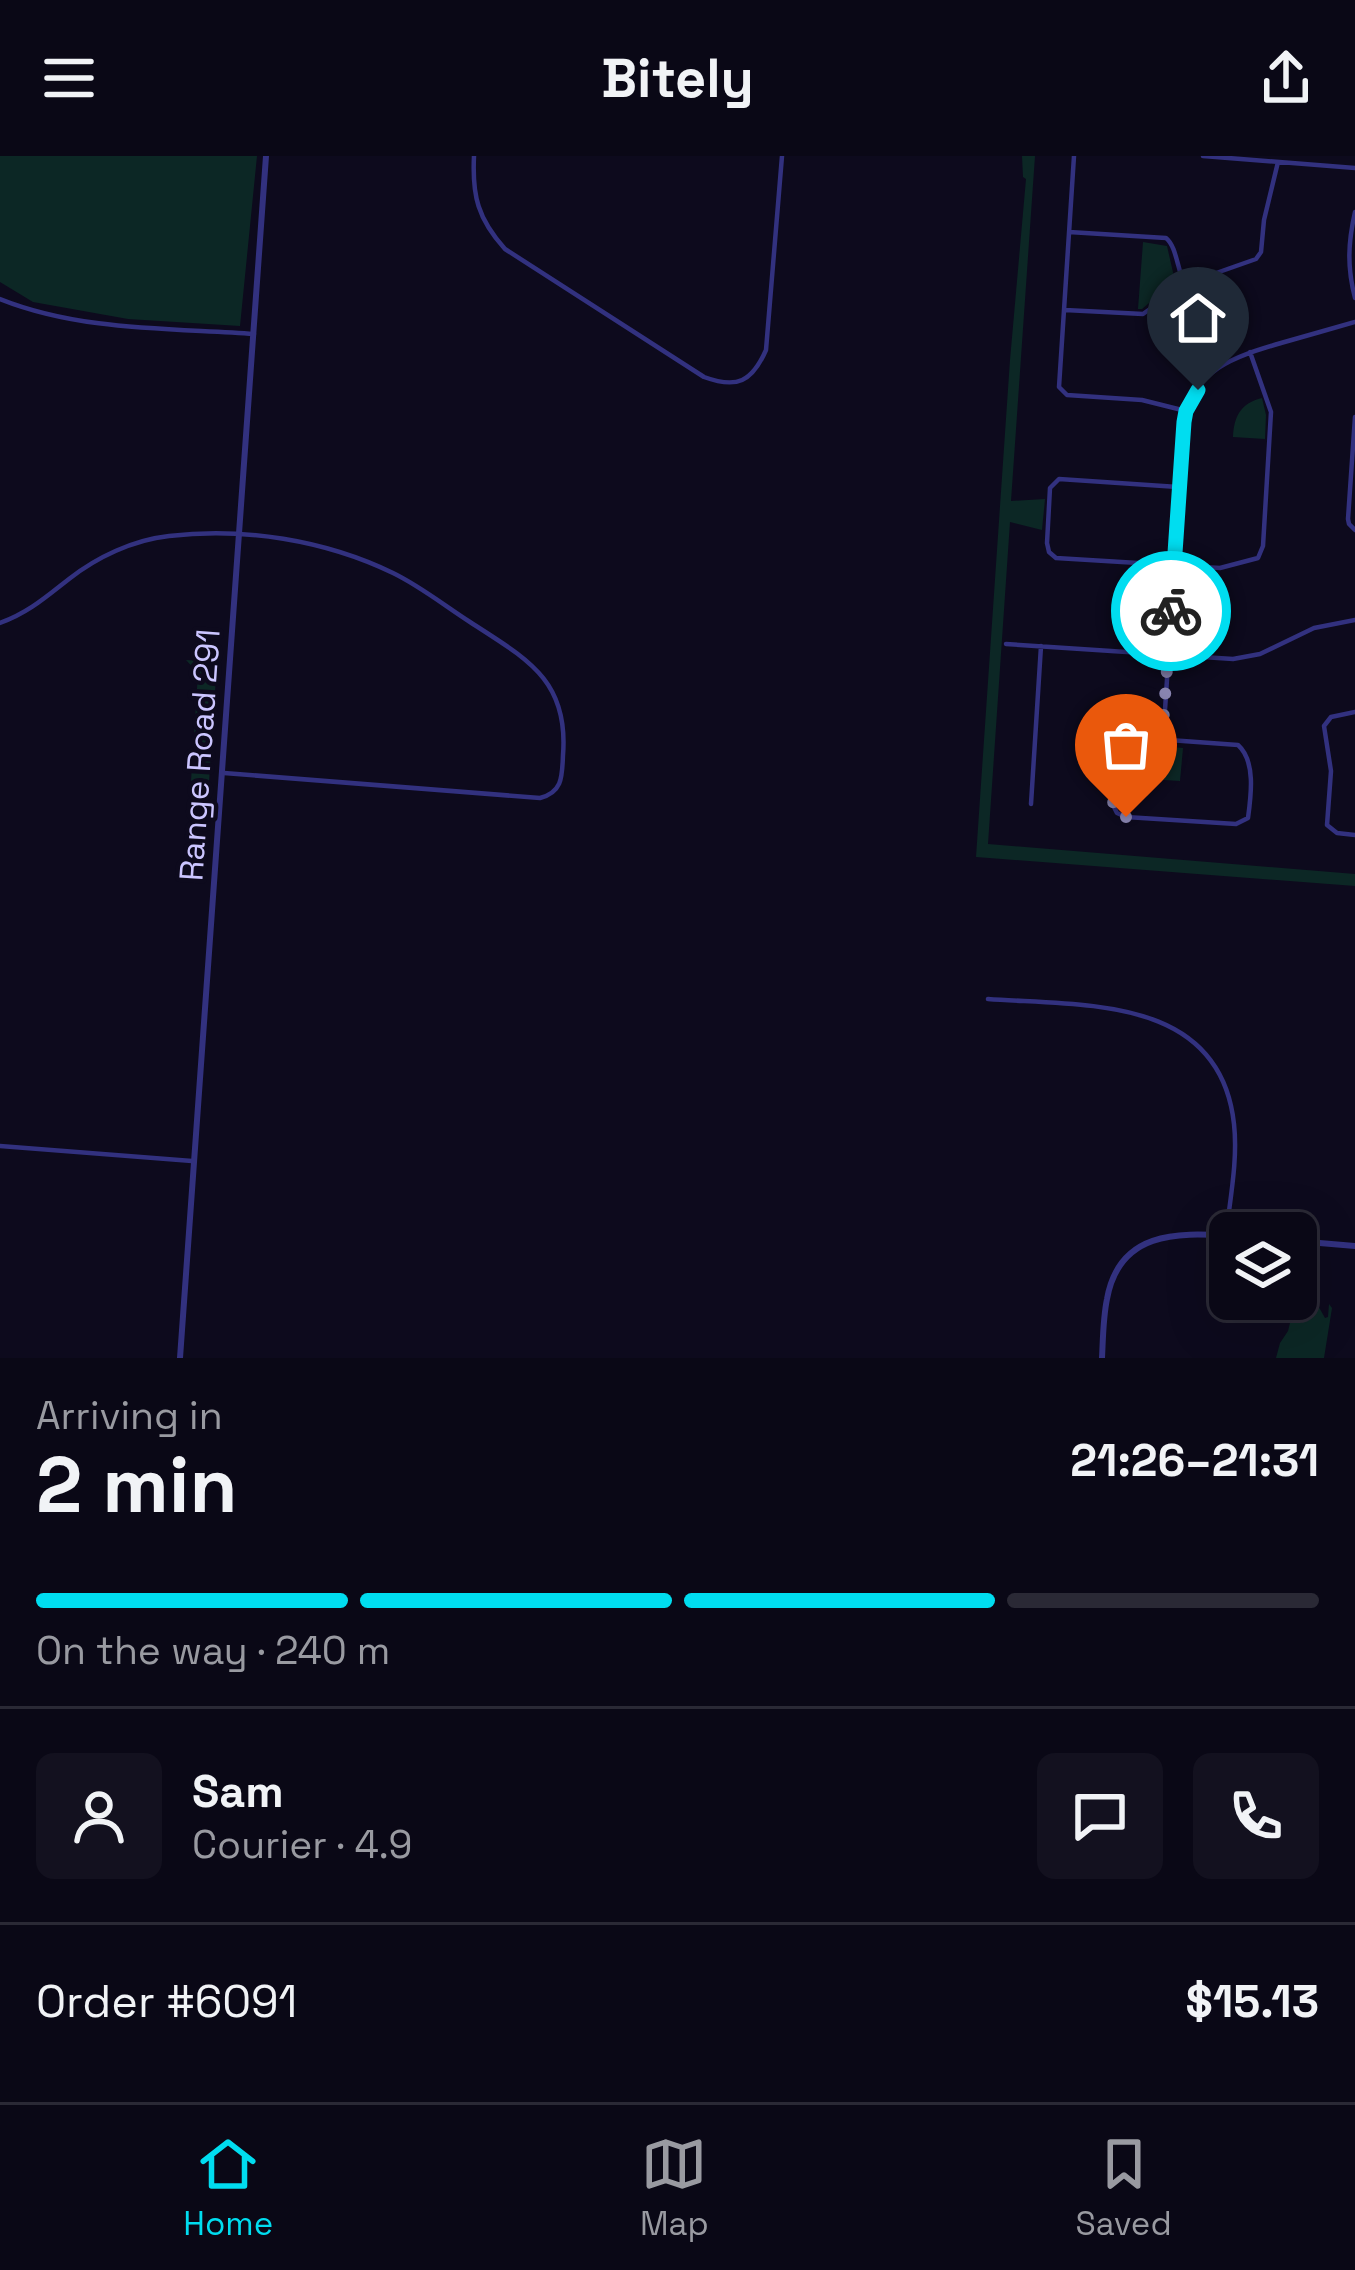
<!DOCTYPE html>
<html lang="en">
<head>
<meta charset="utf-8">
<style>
  :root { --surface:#0a0816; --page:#13111f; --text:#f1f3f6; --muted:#999aa1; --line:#2a2935; --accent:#00ddf0 }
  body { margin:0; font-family:"Space Grotesk",sans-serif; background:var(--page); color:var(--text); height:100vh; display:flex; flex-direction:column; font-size:45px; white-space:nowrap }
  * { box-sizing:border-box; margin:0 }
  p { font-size:39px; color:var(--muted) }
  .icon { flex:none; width:66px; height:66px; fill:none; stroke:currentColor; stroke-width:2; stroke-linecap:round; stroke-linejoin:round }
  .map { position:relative; height:1202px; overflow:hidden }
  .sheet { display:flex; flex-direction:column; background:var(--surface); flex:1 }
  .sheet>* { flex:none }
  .buttons { position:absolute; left:1209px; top:1056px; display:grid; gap:24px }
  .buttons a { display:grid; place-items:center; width:108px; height:108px; border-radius:18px; background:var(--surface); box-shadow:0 12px 48px #0002,0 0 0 3px var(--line); font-size:60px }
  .pin { position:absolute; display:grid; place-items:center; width:102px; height:102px; color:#fff; margin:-123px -51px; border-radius:50% 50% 50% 0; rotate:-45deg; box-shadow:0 0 12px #0007 }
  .pin .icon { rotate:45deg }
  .courier { position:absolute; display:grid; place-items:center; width:120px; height:120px; margin:-60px; border:9px solid #00ddf0; border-radius:50%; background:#fff; color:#222; box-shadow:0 3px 15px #0007 }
  .head em { font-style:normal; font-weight:800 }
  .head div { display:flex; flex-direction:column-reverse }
  .head { display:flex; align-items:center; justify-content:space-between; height:204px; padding:0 36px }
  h1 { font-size:78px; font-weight:800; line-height:90px }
  .bar { display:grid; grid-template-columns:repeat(4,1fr); gap:18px 12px; align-content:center; height:144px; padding:0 36px }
  .bar i { height:15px; border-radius:9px; background:var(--line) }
  .bar .current { background:var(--accent) }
  .bar p { grid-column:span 4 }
  .line { display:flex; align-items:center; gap:30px; padding:0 36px; border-top:3px solid var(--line) }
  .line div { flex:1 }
  .round { display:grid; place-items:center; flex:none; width:126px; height:126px; border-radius:18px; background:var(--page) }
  header { display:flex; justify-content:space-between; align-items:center; height:156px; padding:0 36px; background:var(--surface); font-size:54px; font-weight:800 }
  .dock { display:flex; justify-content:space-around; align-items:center; height:168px; border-top:3px solid var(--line); background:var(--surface); font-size:33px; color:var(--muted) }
  .dock a { display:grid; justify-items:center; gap:6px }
  .dock .current { color:var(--accent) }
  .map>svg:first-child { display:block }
</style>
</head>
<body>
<header><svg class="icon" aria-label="menu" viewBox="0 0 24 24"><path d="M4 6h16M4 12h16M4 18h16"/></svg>Bitely<svg class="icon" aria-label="share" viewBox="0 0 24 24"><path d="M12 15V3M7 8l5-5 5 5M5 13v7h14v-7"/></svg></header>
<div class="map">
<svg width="1355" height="1202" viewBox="0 0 1355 1202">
  <rect width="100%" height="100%" fill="#0d0a1d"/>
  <!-- green -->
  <path fill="#0c2725" d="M0,0H257L240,170L128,163L33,146L0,126Z
    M1022,0H1035L1011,345L1045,343L1042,374L1010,366L988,688L1355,718V730L976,701L1010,204L1026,23L1023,21Z
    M1143,86L1167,90L1175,125L1142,153H1138Z
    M1262,242L1266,259L1265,283L1233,281C1234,260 1241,247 1262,242Z
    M186,504L217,506L209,626L191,625L198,517Z
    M1151,589L1183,592L1180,625L1148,623Z
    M1317,1130L1319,1134L1316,1146L1325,1162L1328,1161L1329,1148L1332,1152L1324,1202H1276L1280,1187L1288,1175L1298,1134Z"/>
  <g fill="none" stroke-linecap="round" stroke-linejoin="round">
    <!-- minor -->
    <path stroke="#32317f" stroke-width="4.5" d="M474,0C472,40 478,63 505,93L704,221C737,233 752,226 766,194L782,0
      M1074,0L1059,231L1067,239L1142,244L1186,255
      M1203,0L1355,12
      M1355,56C1348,87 1347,111 1355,142
      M1069,76L1166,82C1177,91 1177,114 1185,128
      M0,143C80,175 169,172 254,178
      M1065,154L1143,158L1185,128L1256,103L1261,96L1264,64L1278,6
      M1355,261L1348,363L1349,368L1355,374
      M1178,331L1059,323L1050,332L1047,387L1049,396L1056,402L1220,412L1258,402L1263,390L1271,256L1250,196
      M0,467C28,457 46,441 69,423C97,401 133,384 169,380C243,371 325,384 393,417C420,430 445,450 470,466C525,502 569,523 563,599C562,620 563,636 540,642L224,617
      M1006,488L1233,503L1260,498L1314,472L1355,464
      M1355,556L1331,561L1324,570L1331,615L1327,669L1337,677L1355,679
      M1128,581L1238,589C1256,605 1251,640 1248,662L1236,668L1126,661L1117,657L1113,649L1117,592L1120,586Z
      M1163,584L1184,266C1195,212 1234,201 1281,187C1306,180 1330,173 1355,166
      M1031,648L1041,490
      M988,843C1084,850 1220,839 1234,968C1238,1004 1230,1043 1226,1079
      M0,990L192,1005"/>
    <!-- tertiary -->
    <path stroke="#32317f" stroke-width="6" d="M1296,1085L1355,1090
      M180,1202L266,0
      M1102,1202C1103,1183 1103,1162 1107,1143C1119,1076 1176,1076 1230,1080"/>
  </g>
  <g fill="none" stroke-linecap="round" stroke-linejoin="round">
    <!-- done -->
    <path stroke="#8884b0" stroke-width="12" stroke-dasharray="0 21.6" d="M1126,661L1117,657L1113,649L1117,592L1120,586L1128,581L1162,584L1171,455"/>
    <!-- route -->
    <path stroke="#00ddf0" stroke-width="15" d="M1171,455L1184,266L1186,255L1198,234"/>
  </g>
  <g text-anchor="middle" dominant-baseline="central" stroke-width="9" stroke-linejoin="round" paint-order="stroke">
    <!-- street labels -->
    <g font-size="33" fill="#cbc5ff" stroke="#0d0a1d">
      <text transform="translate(200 599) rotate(-86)">Range Road 291</text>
    </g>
  </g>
</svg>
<div class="buttons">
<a><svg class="icon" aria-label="layers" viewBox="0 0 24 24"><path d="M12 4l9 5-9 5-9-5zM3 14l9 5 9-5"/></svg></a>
</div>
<div class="pin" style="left:1126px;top:661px;background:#ea580c"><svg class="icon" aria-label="bag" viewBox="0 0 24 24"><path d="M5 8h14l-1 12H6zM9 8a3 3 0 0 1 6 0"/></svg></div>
<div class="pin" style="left:1198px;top:234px;background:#1f2937"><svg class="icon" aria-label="home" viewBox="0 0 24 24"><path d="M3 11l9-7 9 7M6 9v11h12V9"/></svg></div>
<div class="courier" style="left:1171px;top:455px"><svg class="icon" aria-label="bike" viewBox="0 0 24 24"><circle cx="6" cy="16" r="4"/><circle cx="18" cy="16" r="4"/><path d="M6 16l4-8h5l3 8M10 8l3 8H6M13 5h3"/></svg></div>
</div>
<section class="sheet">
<div class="head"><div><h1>2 min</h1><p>Arriving in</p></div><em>21:26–21:31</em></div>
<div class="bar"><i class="current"></i><i class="current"></i><i class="current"></i><i></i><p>On the way · 240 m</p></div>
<div class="line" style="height:216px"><a class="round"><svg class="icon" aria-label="person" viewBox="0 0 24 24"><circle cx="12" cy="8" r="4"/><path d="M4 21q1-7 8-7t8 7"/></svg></a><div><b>Sam</b><p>Courier · 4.9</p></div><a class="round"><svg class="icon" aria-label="chat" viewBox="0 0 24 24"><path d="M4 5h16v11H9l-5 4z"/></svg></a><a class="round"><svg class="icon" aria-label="phone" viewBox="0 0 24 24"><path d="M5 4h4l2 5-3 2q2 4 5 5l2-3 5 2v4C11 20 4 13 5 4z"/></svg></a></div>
<div class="line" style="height:156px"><div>Order #6091</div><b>$15.13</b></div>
</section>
<nav class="dock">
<a class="current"><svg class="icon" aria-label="home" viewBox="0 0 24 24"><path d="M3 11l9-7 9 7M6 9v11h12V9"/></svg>Home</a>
<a><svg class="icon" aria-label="map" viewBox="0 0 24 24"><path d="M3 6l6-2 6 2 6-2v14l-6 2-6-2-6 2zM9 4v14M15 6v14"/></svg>Map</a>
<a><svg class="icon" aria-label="saved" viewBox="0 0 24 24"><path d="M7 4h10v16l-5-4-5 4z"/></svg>Saved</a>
</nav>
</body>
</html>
